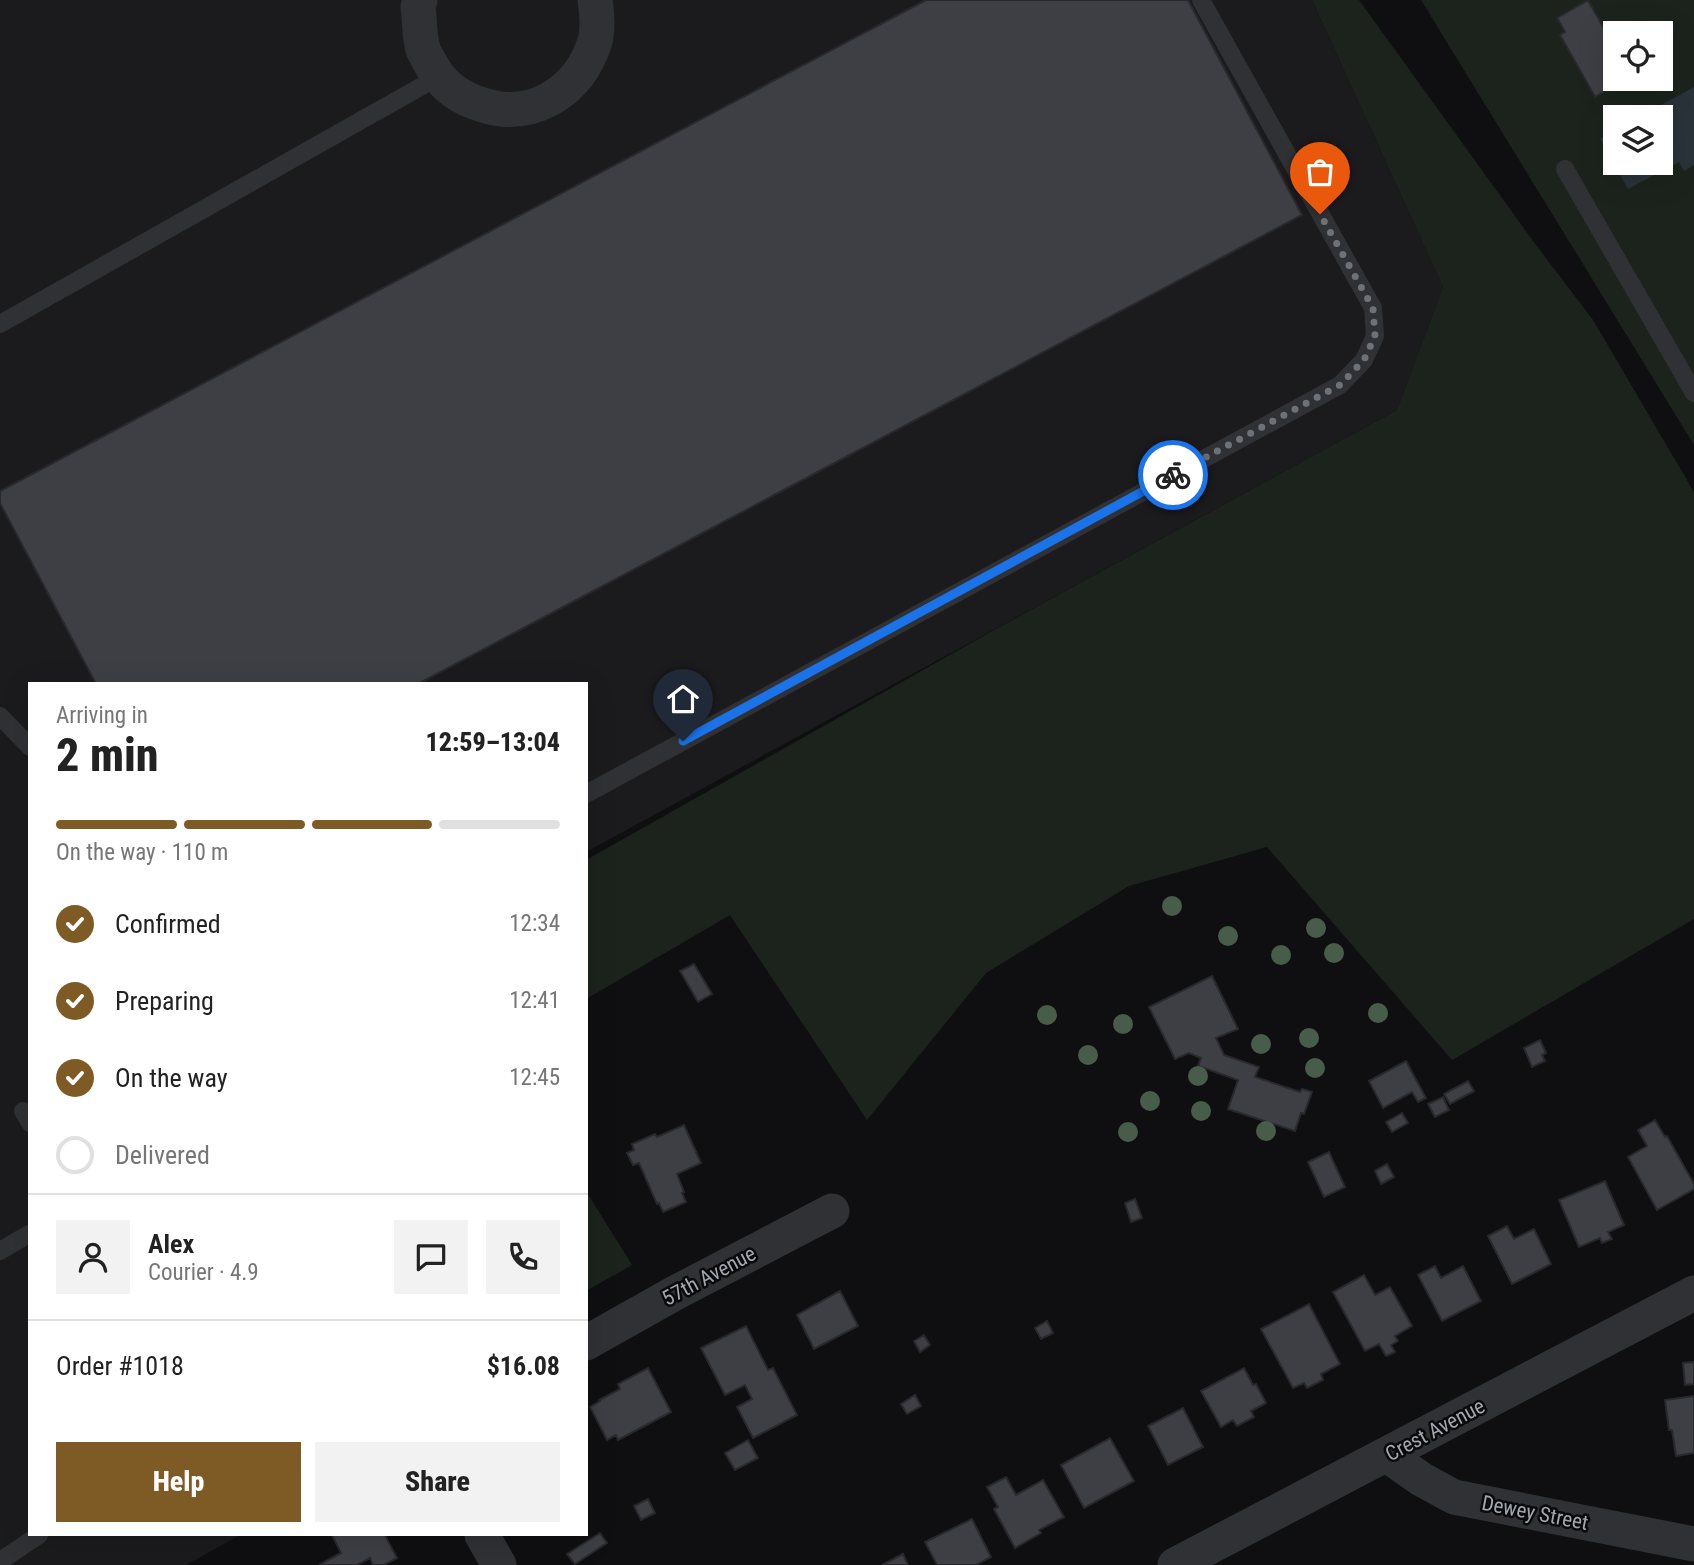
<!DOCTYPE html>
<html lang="en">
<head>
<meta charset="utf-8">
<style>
  :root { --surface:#fff; --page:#f2f2f2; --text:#222; --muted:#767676; --line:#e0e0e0; --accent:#7e5a25 }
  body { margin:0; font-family:"Roboto Condensed",sans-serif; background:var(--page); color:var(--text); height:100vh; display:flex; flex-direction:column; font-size:26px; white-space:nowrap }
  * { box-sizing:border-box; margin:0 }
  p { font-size:23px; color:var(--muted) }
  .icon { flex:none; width:38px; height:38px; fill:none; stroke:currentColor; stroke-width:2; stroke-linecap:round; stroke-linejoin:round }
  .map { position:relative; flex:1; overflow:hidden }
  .sheet { position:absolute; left:28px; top:682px; width:560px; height:854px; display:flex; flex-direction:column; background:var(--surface); border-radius:0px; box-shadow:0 7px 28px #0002 }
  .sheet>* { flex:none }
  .controls { position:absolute; left:1603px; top:21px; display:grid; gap:14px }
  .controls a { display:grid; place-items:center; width:70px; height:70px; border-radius:0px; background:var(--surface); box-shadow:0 7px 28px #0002; font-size:35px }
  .pin { position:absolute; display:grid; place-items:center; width:60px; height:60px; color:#fff; margin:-72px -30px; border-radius:50% 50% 50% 0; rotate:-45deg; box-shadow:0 0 7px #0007 }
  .pin .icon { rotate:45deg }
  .courier { position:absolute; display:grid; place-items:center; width:70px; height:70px; margin:-35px; border:5px solid #1a73e8; border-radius:50%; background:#fff; color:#222; box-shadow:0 2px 9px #0007 }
  .overview em { font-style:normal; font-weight:800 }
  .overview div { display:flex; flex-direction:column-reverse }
  .overview { display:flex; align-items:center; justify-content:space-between; height:119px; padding:0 28px }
  h1 { font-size:46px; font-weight:800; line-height:52px }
  .bar { display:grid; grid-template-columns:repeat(4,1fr); gap:10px 7px; align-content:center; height:84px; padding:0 28px }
  .bar i { height:9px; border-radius:5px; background:var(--line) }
  .bar .selected { background:var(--accent) }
  .bar p { grid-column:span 4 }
  .line { display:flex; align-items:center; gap:18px; padding:0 28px; border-top:2px solid var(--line) }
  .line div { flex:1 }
  .round { display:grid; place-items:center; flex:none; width:74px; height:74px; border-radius:0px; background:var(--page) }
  ol { padding:0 28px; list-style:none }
  li { display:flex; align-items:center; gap:21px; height:77px }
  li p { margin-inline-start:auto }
  li .icon { padding:7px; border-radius:50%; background:var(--accent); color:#fff; stroke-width:4 }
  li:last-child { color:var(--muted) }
  li i { width:38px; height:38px; border:4px solid var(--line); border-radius:50% }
  .primary-button { display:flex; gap:14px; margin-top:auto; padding:14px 28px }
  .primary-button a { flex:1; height:80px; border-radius:0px; background:var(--accent); color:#fff; font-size:28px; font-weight:800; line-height:80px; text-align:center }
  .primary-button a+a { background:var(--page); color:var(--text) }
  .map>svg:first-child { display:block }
</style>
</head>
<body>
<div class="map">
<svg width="1694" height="1565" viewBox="0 0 1694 1565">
  <rect width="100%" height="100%" fill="#0f0f11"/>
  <!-- built -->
  <path fill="#1b1b1d" d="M0,0H1312L1443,287L1397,410L586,852V684H30V1535H240L186,1565H0Z"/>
  <!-- green -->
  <path fill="#1c231c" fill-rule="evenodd" d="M1312,0H1359L1536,245L1593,320L1694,492V919L1452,1060L1267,847L1129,886L986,973L867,1120L730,915L586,999V860L994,630L1397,410L1443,287Z
    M1421,0H1694V445ZM1615,33H1661V79H1615ZM1615,117H1661V163H1615Z
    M586,1191L632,1265L586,1291Z"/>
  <!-- water -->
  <path fill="#293339" d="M1694,87V165L1684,171L1679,162L1628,189L1600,139L1615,130V163H1661V117H1639Z"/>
  <!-- building -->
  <path fill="#3e3f44" stroke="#29292d" stroke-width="2" d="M926,0H1188L1302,215L418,684H96L0,503V491Z
    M1588,0L1615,48V79H1627L1595,97L1560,35L1565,32L1557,18Z
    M694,964L712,994L698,1002L680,971Z
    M1212,976L1238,1029L1216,1038L1224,1055L1259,1067L1255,1077L1300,1092L1302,1089L1312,1092L1304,1114L1301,1113L1295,1131L1228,1109L1238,1080L1198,1066L1201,1058L1189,1053L1175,1059L1149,1007Z
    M1540,1040L1546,1053L1542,1055L1545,1061L1532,1067L1524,1048Z
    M1406,1061L1426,1098L1418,1102L1412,1092L1383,1108L1369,1081Z
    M1468,1081L1474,1091L1450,1104L1444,1094Z
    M1443,1097L1449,1110L1435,1117L1428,1104Z
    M1402,1113L1408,1123L1392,1132L1386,1122Z
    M1655,1120L1665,1137L1667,1136L1694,1184V1189L1657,1210L1628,1157L1647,1146L1638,1130Z
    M684,1125L701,1163L677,1174L684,1192L682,1193L686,1202L663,1212L659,1203L657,1204L639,1163L633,1165L627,1153L634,1150L632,1144L655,1134L657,1137Z
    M1329,1152L1345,1187L1324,1197L1308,1162Z
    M1387,1164L1394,1177L1381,1184L1375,1171Z
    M1605,1181L1624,1225L1608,1232L1612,1239L1602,1243L1600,1238L1579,1247L1559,1200Z
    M1135,1199L1142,1218L1131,1222L1125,1203Z
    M1507,1226L1514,1239L1534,1229L1551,1264L1512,1284L1488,1236Z
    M1435,1266L1441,1278L1463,1266L1481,1301L1442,1321L1418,1275Z
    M1364,1275L1375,1295L1390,1287L1412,1326L1395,1336L1398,1341L1391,1345L1395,1352L1386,1356L1379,1344L1365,1351L1333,1292Z
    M840,1291L858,1326L814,1349L797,1315Z
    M1309,1304L1340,1364L1321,1374L1323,1380L1307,1388L1304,1383L1293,1388L1261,1329Z
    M1047,1321L1053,1333L1041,1339L1035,1328Z
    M746,1326L768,1370L773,1368L797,1415L753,1438L737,1407L752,1399L745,1385L725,1395L701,1348Z
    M924,1335L930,1345L920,1352L914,1341Z
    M1694,1362V1384L1685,1385L1683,1363Z
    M648,1368L671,1412L618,1440L616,1435L607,1440L590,1407L600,1401L599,1400L620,1389L618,1384Z
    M1244,1368L1253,1385L1256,1384L1266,1403L1251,1411L1254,1417L1237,1426L1233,1420L1221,1427L1201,1391Z
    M915,1395L921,1406L907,1414L901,1404Z
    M1694,1396V1453L1676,1456L1672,1430H1669L1665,1400Z
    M1183,1408L1203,1447L1168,1465L1148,1426Z
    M1110,1438L1134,1481L1084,1508L1061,1465Z
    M748,1440L758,1458L735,1470L725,1453Z
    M1006,1477L1016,1495L1043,1480L1064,1517L1039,1530L1041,1533L1015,1548L994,1509L998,1507L987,1487Z
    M648,1499L655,1513L641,1520L634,1506Z
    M972,1519L991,1557L976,1565H937L925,1542Z
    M600,1533L607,1543L575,1564L567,1554Z
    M332,1535H385L397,1558L384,1565H373L370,1558L357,1565H319L341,1553Z
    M903,1554L908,1565H882Z"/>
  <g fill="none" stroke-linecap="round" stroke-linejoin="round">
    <!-- lane -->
    <path stroke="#303135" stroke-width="18" d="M1565,169L1694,393
      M0,324L438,77
      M0,716L30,747
      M586,794L1340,385L1364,360L1375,336L1373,308L1201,0
      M23,1111L30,1123
      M0,1251L29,1234L30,1236
      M0,1561L39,1535"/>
    <!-- street -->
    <path stroke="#303135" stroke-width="35" d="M420,0L418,7C420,20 419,36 423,49C425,55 430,62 433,68C444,87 462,99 483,105C529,120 573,95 591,52C593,47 595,42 596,37C598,24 597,13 595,0
      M586,1343L675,1293L832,1211
      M1387,1455L1421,1479L1454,1497L1694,1544
      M482,1535L499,1565
      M1175,1565L1694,1293"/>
  </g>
  <!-- trees -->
  <g fill="#485d49">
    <circle cx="1172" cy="906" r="10"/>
    <circle cx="1316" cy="928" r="10"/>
    <circle cx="1228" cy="936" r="10"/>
    <circle cx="1334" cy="953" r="10"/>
    <circle cx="1281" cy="955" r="10"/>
    <circle cx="1378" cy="1013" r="10"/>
    <circle cx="1047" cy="1015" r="10"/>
    <circle cx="1123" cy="1024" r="10"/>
    <circle cx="1309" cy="1038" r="10"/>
    <circle cx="1261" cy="1044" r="10"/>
    <circle cx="1088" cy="1055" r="10"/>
    <circle cx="1315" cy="1068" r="10"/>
    <circle cx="1198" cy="1076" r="10"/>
    <circle cx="1150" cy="1101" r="10"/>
    <circle cx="1201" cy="1111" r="10"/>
    <circle cx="1266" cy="1131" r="10"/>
    <circle cx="1128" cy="1132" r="10"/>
  </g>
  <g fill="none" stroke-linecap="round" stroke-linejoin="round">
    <!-- done -->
    <path stroke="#6d7279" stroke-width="7" stroke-dasharray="0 12.6" d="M1173,475L1340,385L1364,360L1375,336L1373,308L1320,214"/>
    <!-- route -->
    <path stroke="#1a73e8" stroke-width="9" d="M683,741L1173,475"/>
  </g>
  <g text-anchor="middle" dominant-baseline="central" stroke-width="5" stroke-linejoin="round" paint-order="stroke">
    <!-- street labels -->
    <g font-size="21" fill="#a0a7b1" stroke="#0a0a0b">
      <text transform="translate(709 1276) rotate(-28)">57th Avenue</text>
      <text transform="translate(1435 1430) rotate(-28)">Crest Avenue</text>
      <text transform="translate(1535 1513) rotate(11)">Dewey Street</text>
    </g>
  </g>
</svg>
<div class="controls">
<a><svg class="icon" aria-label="locate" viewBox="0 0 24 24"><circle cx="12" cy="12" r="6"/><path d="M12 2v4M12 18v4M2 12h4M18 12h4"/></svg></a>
<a><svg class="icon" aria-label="layers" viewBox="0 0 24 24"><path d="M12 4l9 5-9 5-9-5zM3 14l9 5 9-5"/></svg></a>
</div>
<div class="pin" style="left:1320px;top:214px;background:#ea580c"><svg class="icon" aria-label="bag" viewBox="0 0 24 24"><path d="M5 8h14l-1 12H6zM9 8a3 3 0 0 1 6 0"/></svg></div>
<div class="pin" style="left:683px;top:741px;background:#1f2937"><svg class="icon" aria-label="home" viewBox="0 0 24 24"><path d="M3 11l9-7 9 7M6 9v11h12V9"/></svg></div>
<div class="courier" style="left:1173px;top:475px"><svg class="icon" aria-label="bike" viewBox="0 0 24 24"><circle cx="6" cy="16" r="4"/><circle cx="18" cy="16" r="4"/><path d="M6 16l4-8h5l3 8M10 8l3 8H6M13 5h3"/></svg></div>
<section class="sheet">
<div class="overview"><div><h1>2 min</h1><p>Arriving in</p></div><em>12:59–13:04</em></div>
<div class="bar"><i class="selected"></i><i class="selected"></i><i class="selected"></i><i></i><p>On the way · 110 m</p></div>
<ol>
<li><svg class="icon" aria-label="check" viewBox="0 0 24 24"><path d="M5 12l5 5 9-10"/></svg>Confirmed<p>12:34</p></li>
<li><svg class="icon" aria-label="check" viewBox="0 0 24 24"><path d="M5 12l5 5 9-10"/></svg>Preparing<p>12:41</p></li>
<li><svg class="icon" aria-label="check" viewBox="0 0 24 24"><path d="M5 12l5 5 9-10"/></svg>On the way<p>12:45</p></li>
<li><i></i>Delivered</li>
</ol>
<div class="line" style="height:126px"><a class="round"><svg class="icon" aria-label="person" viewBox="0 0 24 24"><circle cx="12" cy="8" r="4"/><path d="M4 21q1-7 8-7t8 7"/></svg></a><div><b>Alex</b><p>Courier · 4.9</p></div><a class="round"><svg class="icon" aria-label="chat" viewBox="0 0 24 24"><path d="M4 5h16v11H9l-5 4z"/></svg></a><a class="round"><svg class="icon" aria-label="phone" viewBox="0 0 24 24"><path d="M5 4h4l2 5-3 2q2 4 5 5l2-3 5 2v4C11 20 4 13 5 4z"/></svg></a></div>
<div class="line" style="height:91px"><div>Order #1018</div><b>$16.08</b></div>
<div class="primary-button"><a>Help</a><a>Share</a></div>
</section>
</div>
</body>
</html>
